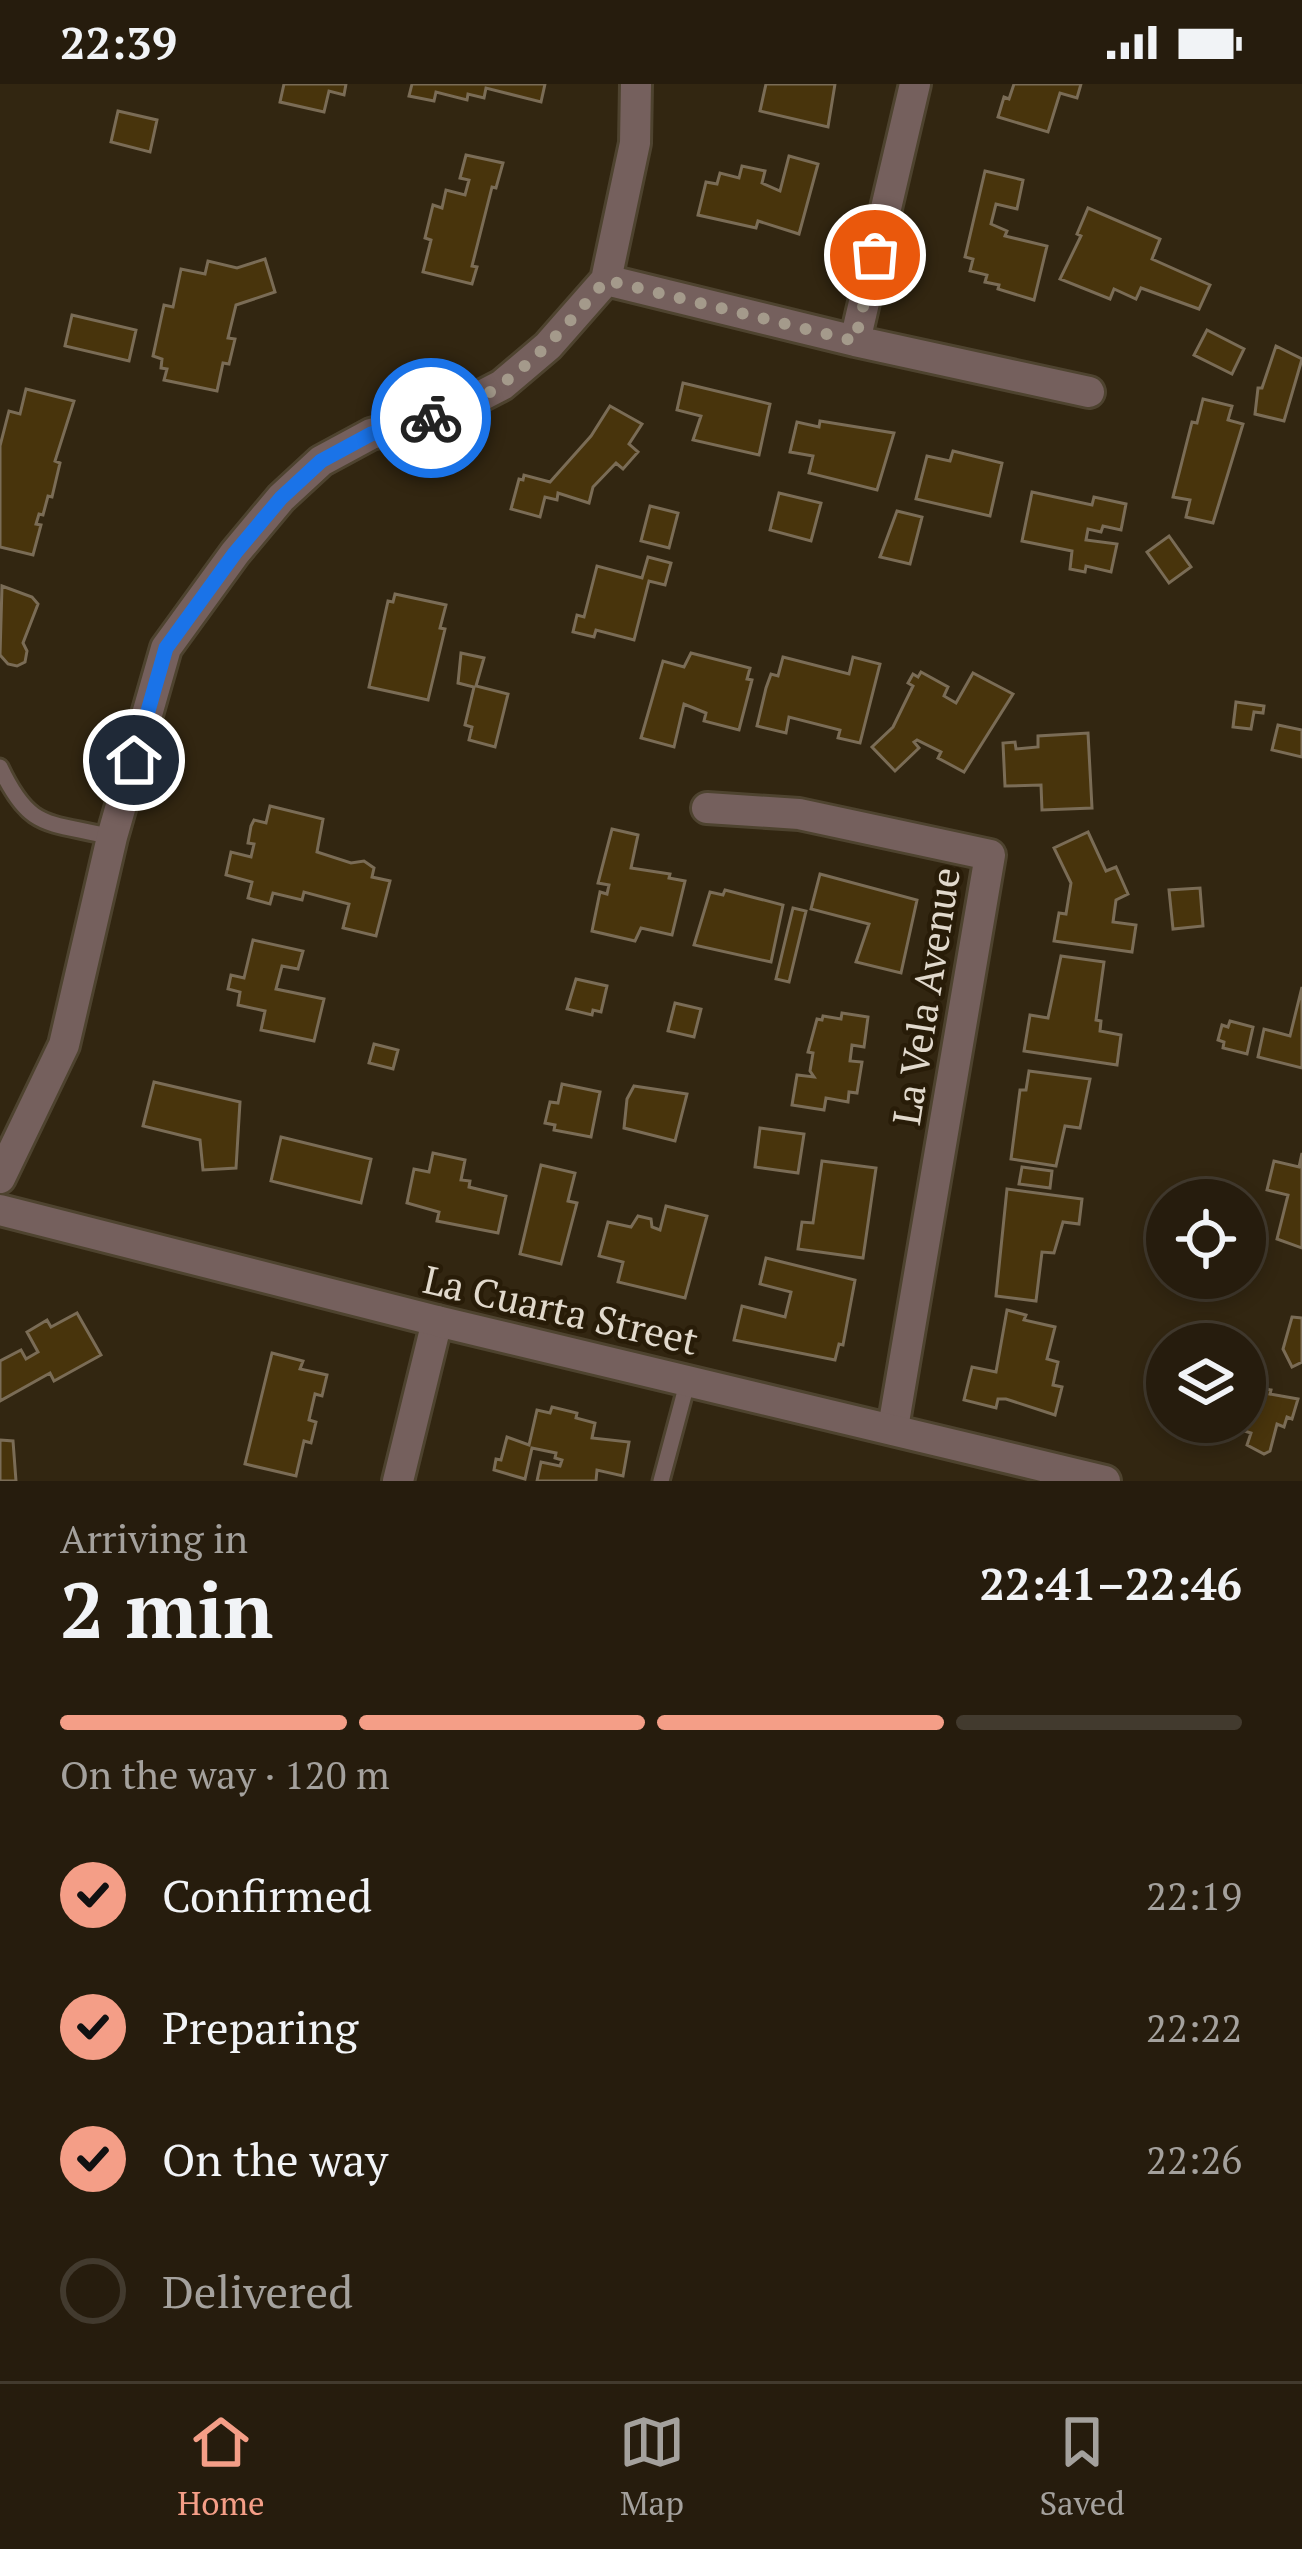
<!DOCTYPE html>
<html lang="en">
<head>
<meta charset="utf-8">
<style>
  :root { --surface:#261c0d; --page:#32291b; --text:#f1f3f6; --muted:#a4a19d; --line:#423a2e; --accent:#f49e87 }
  body { margin:0; font-family:"PT Serif",serif; background:var(--page); color:var(--text); height:100vh; display:flex; flex-direction:column; font-size:45px; white-space:nowrap }
  * { box-sizing:border-box; margin:0 }
  p { font-size:39px; color:var(--muted) }
  .icon { flex:none; width:66px; height:66px; fill:none; stroke:currentColor; stroke-width:2; stroke-linecap:round; stroke-linejoin:round }
  .map { position:relative; height:1397px; overflow:hidden }
  .side { display:flex; flex-direction:column; background:var(--surface); flex:1 }
  .side>* { flex:none }
  .fabs { position:absolute; left:1146px; top:1095px; display:grid; gap:24px }
  .fabs a { display:grid; place-items:center; width:120px; height:120px; border-radius:50%; background:var(--surface); box-shadow:0 6px 18px #0003,0 0 0 3px var(--line); font-size:60px }
  .pin { position:absolute; display:grid; place-items:center; width:102px; height:102px; color:#fff; margin:-51px; border:6px solid #fff; border-radius:50%; box-shadow:0 3px 12px #0007 }
  .courier { position:absolute; display:grid; place-items:center; width:120px; height:120px; margin:-60px; border:9px solid #1a73e8; border-radius:50%; background:#fff; color:#222; box-shadow:0 3px 15px #0007 }
  .overview em { font-style:normal; font-weight:600 }
  .overview div { display:flex; flex-direction:column-reverse }
  .overview { display:flex; align-items:center; justify-content:space-between; height:204px; padding:0 60px }
  h1 { font-size:78px; font-weight:600; line-height:90px }
  .bar { display:grid; grid-template-columns:repeat(4,1fr); gap:18px 12px; align-content:center; height:144px; padding:0 60px }
  .bar i { height:15px; border-radius:9px; background:var(--line) }
  .bar .on { background:var(--accent) }
  .bar p { grid-column:span 4 }
  ol { padding:0 60px; list-style:none }
  li { display:flex; align-items:center; gap:36px; height:132px }
  li p { margin-inline-start:auto }
  li .icon { padding:12px; border-radius:50%; background:var(--accent); color:#111; stroke-width:4 }
  li:last-child { color:var(--muted) }
  li i { width:66px; height:66px; border:6px solid var(--line); border-radius:50% }
  .status { display:flex; justify-content:space-between; align-items:center; height:84px; padding:0 60px; background:var(--surface); direction:ltr }
  .status svg { height:33px; fill:currentColor }
  .tabs { display:flex; justify-content:space-around; align-items:center; height:168px; border-top:3px solid var(--line); background:var(--surface); font-size:33px; color:var(--muted) }
  .tabs a { display:grid; justify-items:center; gap:6px }
  .tabs .on { color:var(--accent) }
  .map>svg:first-child { display:block }
</style>
</head>
<body>
<div class="status"><b>22:39</b><svg viewBox="0 0 49 12"><path d="M0 12V9h3v3zM5 12V6h3v6zM10 12V3h3v9zM15 12V0h3v12zM26 1h20v11H26zM47 4h2v5h-2z"/></svg></div>
<div class="map">
<svg width="1302" height="1397" viewBox="0 0 1302 1397">
  <rect width="100%" height="100%" fill="#322611"/>
  <!-- building -->
  <path fill="#48340c" stroke="#7a6c56" stroke-width="3" d="M284,0H346L344,11L329,7L324,28L280,18Z
    M412,0H545L541,18L486,4L484,14L468,10L467,16L436,8L434,17L409,12Z
    M766,0H835L828,43L760,27Z
    M1014,0H1081L1077,14L1060,9L1048,48L998,33L1004,13L1009,15Z
    M118,27L157,36L150,68L111,58Z
    M466,71L503,79L496,104L492,103L472,182L477,183L472,200L423,188L431,156L425,154L433,121L442,124L446,106L465,111L469,96L460,94Z
    M789,72L818,80L799,150L758,137L756,144L698,131L706,98L717,100L720,89L739,94L742,82L765,87L762,99L780,107Z
    M985,87L1023,96L1017,125L996,120L991,140L1007,147L1005,152L1047,162L1034,216L998,205L999,201L985,198L987,191L970,187L973,175L965,173Z
    M1088,124L1160,155L1152,175L1210,201L1199,225L1141,204L1136,215L1114,205L1110,215L1060,195L1081,152L1077,150Z
    M265,175L275,208L236,221L228,254L235,255L229,280L223,279L217,307L164,296L167,285L161,284L162,275L153,272L164,221L173,223L181,185L205,190L208,177L237,184Z
    M72,231L136,246L129,277L65,262Z
    M1207,246L1244,265L1232,290L1194,271Z
    M1276,262L1302,275L1284,337L1255,330L1258,304H1262Z
    M683,299L770,320L759,371L693,356L701,332L677,326Z
    M26,305L74,317L55,377L60,379L52,413L48,412L43,431L39,430L36,440L41,441L33,471L0,463V362L9,327L20,330Z
    M1203,315L1232,322L1228,336L1243,340L1213,439L1186,433L1190,416L1173,413L1192,338L1197,339Z
    M610,322L642,340L629,360L638,368L623,385L616,379L593,403L589,419L558,409L557,416L545,413L540,433L511,425L519,395L523,396L524,391L550,398L591,352Z
    M820,337L894,349L877,406L809,389L813,372L790,368L797,338L819,343Z
    M953,367L1002,379L990,432L916,415L927,372L950,377Z
    M1032,408L1092,421L1094,413L1126,420L1121,446L1103,442L1101,448L1088,445L1086,456L1117,460L1111,488L1086,482L1085,488L1070,485L1072,467L1022,457Z
    M779,409L821,419L811,457L770,446Z
    M650,422L678,429L669,464L641,457Z
    M897,427L922,433L910,480L880,473Z
    M1169,452L1191,483L1169,499L1147,468Z
    M648,473L671,479L665,501L649,497L634,556L596,546L594,553L573,548L577,531L584,533L597,482L642,494Z
    M2,502L32,513L38,520L23,559L27,567L25,578L17,582L8,580L0,571Z
    M395,510L446,521L440,544L445,545L428,616L369,603L388,517L393,518Z
    M461,569L484,574L476,602L508,610L495,663L469,656L472,643L465,641L474,603L458,599Z
    M691,569L750,584L747,595L752,596L739,646L704,637L706,629L684,620L674,663L641,654L663,577L684,583Z
    M783,573L849,590L853,573L880,580L860,659L838,654L840,646L789,633L786,649L757,642L766,604L771,590L778,592Z
    M921,588L948,603L944,612L956,619L973,589L1013,610L964,688L938,674L941,668L917,656L914,658L919,664L895,687L872,663L893,643L913,602L908,599L913,590L918,593Z
    M1236,618L1264,622L1263,629L1254,628L1251,645L1233,643Z
    M1278,641L1302,646V673L1272,666Z
    M1088,649L1092,724L1042,726L1041,701L1005,702L1003,659L1015,658L1016,665L1038,663V652Z
    M270,722L323,735L317,768L351,779L364,777L374,784L372,793L390,797L376,852L343,844L349,820L304,808L302,816L273,809L270,820L248,814L252,798L226,791L231,768L251,773L254,760L248,759L251,742L254,736L266,739Z
    M612,745L638,751L631,784L670,790L669,794L685,797L672,851L641,844L635,857L592,847L600,808L607,810L609,801L598,799Z
    M1088,748L1106,787L1116,783L1128,810L1116,816L1113,838L1136,841L1132,868L1054,857L1059,829L1066,830L1071,799L1054,764Z
    M820,790L917,816L901,889L856,878L869,840L811,825Z
    M1200,804L1203,842L1173,845L1169,806Z
    M725,806L783,821L771,878L694,861L710,808L723,811Z
    M793,824L806,827L789,898L776,895Z
    M253,856L303,867L298,885L282,882L276,905L324,915L314,957L261,946L265,927L238,921L240,908L228,905L231,891L244,894Z
    M1061,872L1104,878L1096,936L1101,937L1100,947L1121,951L1117,981L1024,967L1030,931L1048,934Z
    M576,895L607,902L601,928L593,926L592,931L567,925Z
    M1302,903V984L1258,973L1264,945L1290,952Z
    M675,919L701,925L694,953L668,947Z
    M842,929L868,933L864,963L852,961L850,977L862,978L857,1009L849,1008L848,1018L826,1014L824,1026L792,1021L797,991L814,993L810,987L813,969L808,968L817,935L822,936L823,932L841,935Z
    M1230,937L1253,943L1247,970L1223,964L1224,958L1218,956L1222,941L1228,943Z
    M374,960L398,966L393,985L369,979Z
    M1029,987L1090,995L1080,1044L1065,1042L1056,1082L1011,1075L1020,1006H1026Z
    M154,998L240,1018L236,1084L203,1086L200,1056L143,1042Z
    M562,1000L600,1008L591,1053L554,1046L555,1041L545,1039L550,1018L558,1019Z
    M634,1002L687,1010L675,1057L624,1044L627,1015Z
    M760,1044L804,1050L798,1089L755,1083Z
    M281,1053L371,1075L361,1119L271,1097Z
    M433,1069L465,1076L461,1096L470,1097L469,1103L506,1112L498,1149L437,1137L439,1128L407,1119L414,1085L429,1088Z
    M1302,1069V1164L1277,1155L1288,1111L1267,1106L1274,1077L1299,1083Z
    M822,1077L876,1084L863,1174L798,1165L802,1138L813,1139Z
    M541,1081L575,1089L568,1117L577,1119L561,1180L520,1170Z
    M1022,1083L1052,1087L1050,1104L1019,1100Z
    M1007,1105L1082,1115L1079,1140L1063,1138L1054,1169L1042,1168L1036,1217L996,1212Z
    M666,1122L707,1132L685,1214L618,1198L623,1178L599,1172L608,1138L631,1143L638,1132L651,1135L652,1143L660,1146Z
    M766,1174L855,1196L843,1261L839,1260L835,1276L734,1256L742,1222L785,1233L791,1208L760,1200Z
    M1007,1226L1026,1231L1024,1236L1055,1243L1047,1275L1058,1278L1053,1301L1062,1303L1055,1331L1006,1315H998L996,1324L964,1316L972,1283L996,1288Z
    M77,1229L101,1271L54,1297L50,1289L0,1317V1277L21,1266L26,1275L38,1268L27,1248L47,1236L51,1243Z
    M1292,1233L1302,1234V1278L1292,1283L1283,1265Z
    M272,1269L303,1277L300,1285L327,1291L322,1312L315,1310L309,1336L316,1338L311,1359L304,1357L296,1392L245,1380Z
    M1262,1304L1271,1306L1270,1310L1298,1315L1292,1335L1287,1333L1284,1343L1277,1340L1270,1367L1264,1370L1247,1361L1251,1349L1238,1345L1240,1338H1245V1306L1260,1311Z
    M552,1323L577,1329L576,1334L595,1339L592,1354L629,1358L623,1392L597,1386L596,1397H537L541,1378L560,1382L562,1376L555,1374L556,1369L532,1364L525,1395L494,1386L496,1375L501,1376L507,1353L529,1361L537,1326L550,1329Z
    M0,1356L13,1357L16,1397H0Z"/>
  <g fill="none" stroke-linecap="round" stroke-linejoin="round">
    <defs>
      <path id="service" d="M0,683C30,747 47,737 112,753
        M661,1397L688,1296"/>
      <path id="minor" d="M606,196L855,257L1089,308
        M855,257L915,0
        M707,724L799,730L990,771L893,1344
        M0,1094L64,961L112,753L166,564L235,469L281,414L321,377L371,350L446,330L502,301L548,262L606,196L635,59L636,0
        M398,1397L437,1237"/>
      <path id="tertiary" d="M0,1126L437,1237L1105,1397"/>
    </defs>
    <!-- service casing -->
    <use href="#service" stroke="#4e432f" stroke-width="21"/>
    <!-- minor casing -->
    <use href="#minor" stroke="#4e432f" stroke-width="36"/>
    <!-- tertiary casing -->
    <use href="#tertiary" stroke="#4e432f" stroke-width="36"/>
    <!-- service -->
    <use href="#service" stroke="#75605d" stroke-width="15"/>
    <!-- minor -->
    <use href="#minor" stroke="#75605d" stroke-width="30"/>
    <!-- tertiary -->
    <use href="#tertiary" stroke="#75605d" stroke-width="30"/>
  </g>
  <g fill="none" stroke-linecap="round" stroke-linejoin="round">
    <!-- done -->
    <path stroke="#a49a8b" stroke-width="12" stroke-dasharray="0 21.6" d="M431,334C507,314 557,252 606,196L855,257L875,171"/>
    <!-- route -->
    <path stroke="#1a73e8" stroke-width="15" d="M134,676L166,564L235,469L281,414L321,377L371,350L431,334"/>
  </g>
  <g text-anchor="middle" dominant-baseline="central" stroke-width="9" stroke-linejoin="round" paint-order="stroke">
    <!-- street labels -->
    <g font-size="39" fill="#e1d9cc" stroke="#281c08">
      <text transform="translate(925 912) rotate(-81)">La Vela Avenue</text>
      <text transform="translate(561 1225) rotate(13)">La Cuarta Street</text>
    </g>
  </g>
</svg>
<div class="fabs">
<a><svg class="icon" aria-label="locate" viewBox="0 0 24 24"><circle cx="12" cy="12" r="6"/><path d="M12 2v4M12 18v4M2 12h4M18 12h4"/></svg></a>
<a><svg class="icon" aria-label="layers" viewBox="0 0 24 24"><path d="M12 4l9 5-9 5-9-5zM3 14l9 5 9-5"/></svg></a>
</div>
<div class="pin" style="left:875px;top:171px;background:#ea580c"><svg class="icon" aria-label="bag" viewBox="0 0 24 24"><path d="M5 8h14l-1 12H6zM9 8a3 3 0 0 1 6 0"/></svg></div>
<div class="pin" style="left:134px;top:676px;background:#1f2937"><svg class="icon" aria-label="home" viewBox="0 0 24 24"><path d="M3 11l9-7 9 7M6 9v11h12V9"/></svg></div>
<div class="courier" style="left:431px;top:334px"><svg class="icon" aria-label="bike" viewBox="0 0 24 24"><circle cx="6" cy="16" r="4"/><circle cx="18" cy="16" r="4"/><path d="M6 16l4-8h5l3 8M10 8l3 8H6M13 5h3"/></svg></div>
</div>
<section class="side">
<div class="overview"><div><h1>2 min</h1><p>Arriving in</p></div><em>22:41–22:46</em></div>
<div class="bar"><i class="on"></i><i class="on"></i><i class="on"></i><i></i><p>On the way · 120 m</p></div>
<ol>
<li><svg class="icon" aria-label="check" viewBox="0 0 24 24"><path d="M5 12l5 5 9-10"/></svg>Confirmed<p>22:19</p></li>
<li><svg class="icon" aria-label="check" viewBox="0 0 24 24"><path d="M5 12l5 5 9-10"/></svg>Preparing<p>22:22</p></li>
<li><svg class="icon" aria-label="check" viewBox="0 0 24 24"><path d="M5 12l5 5 9-10"/></svg>On the way<p>22:26</p></li>
<li><i></i>Delivered</li>
</ol>
</section>
<nav class="tabs">
<a class="on"><svg class="icon" aria-label="home" viewBox="0 0 24 24"><path d="M3 11l9-7 9 7M6 9v11h12V9"/></svg>Home</a>
<a><svg class="icon" aria-label="map" viewBox="0 0 24 24"><path d="M3 6l6-2 6 2 6-2v14l-6 2-6-2-6 2zM9 4v14M15 6v14"/></svg>Map</a>
<a><svg class="icon" aria-label="saved" viewBox="0 0 24 24"><path d="M7 4h10v16l-5-4-5 4z"/></svg>Saved</a>
</nav>
</body>
</html>
